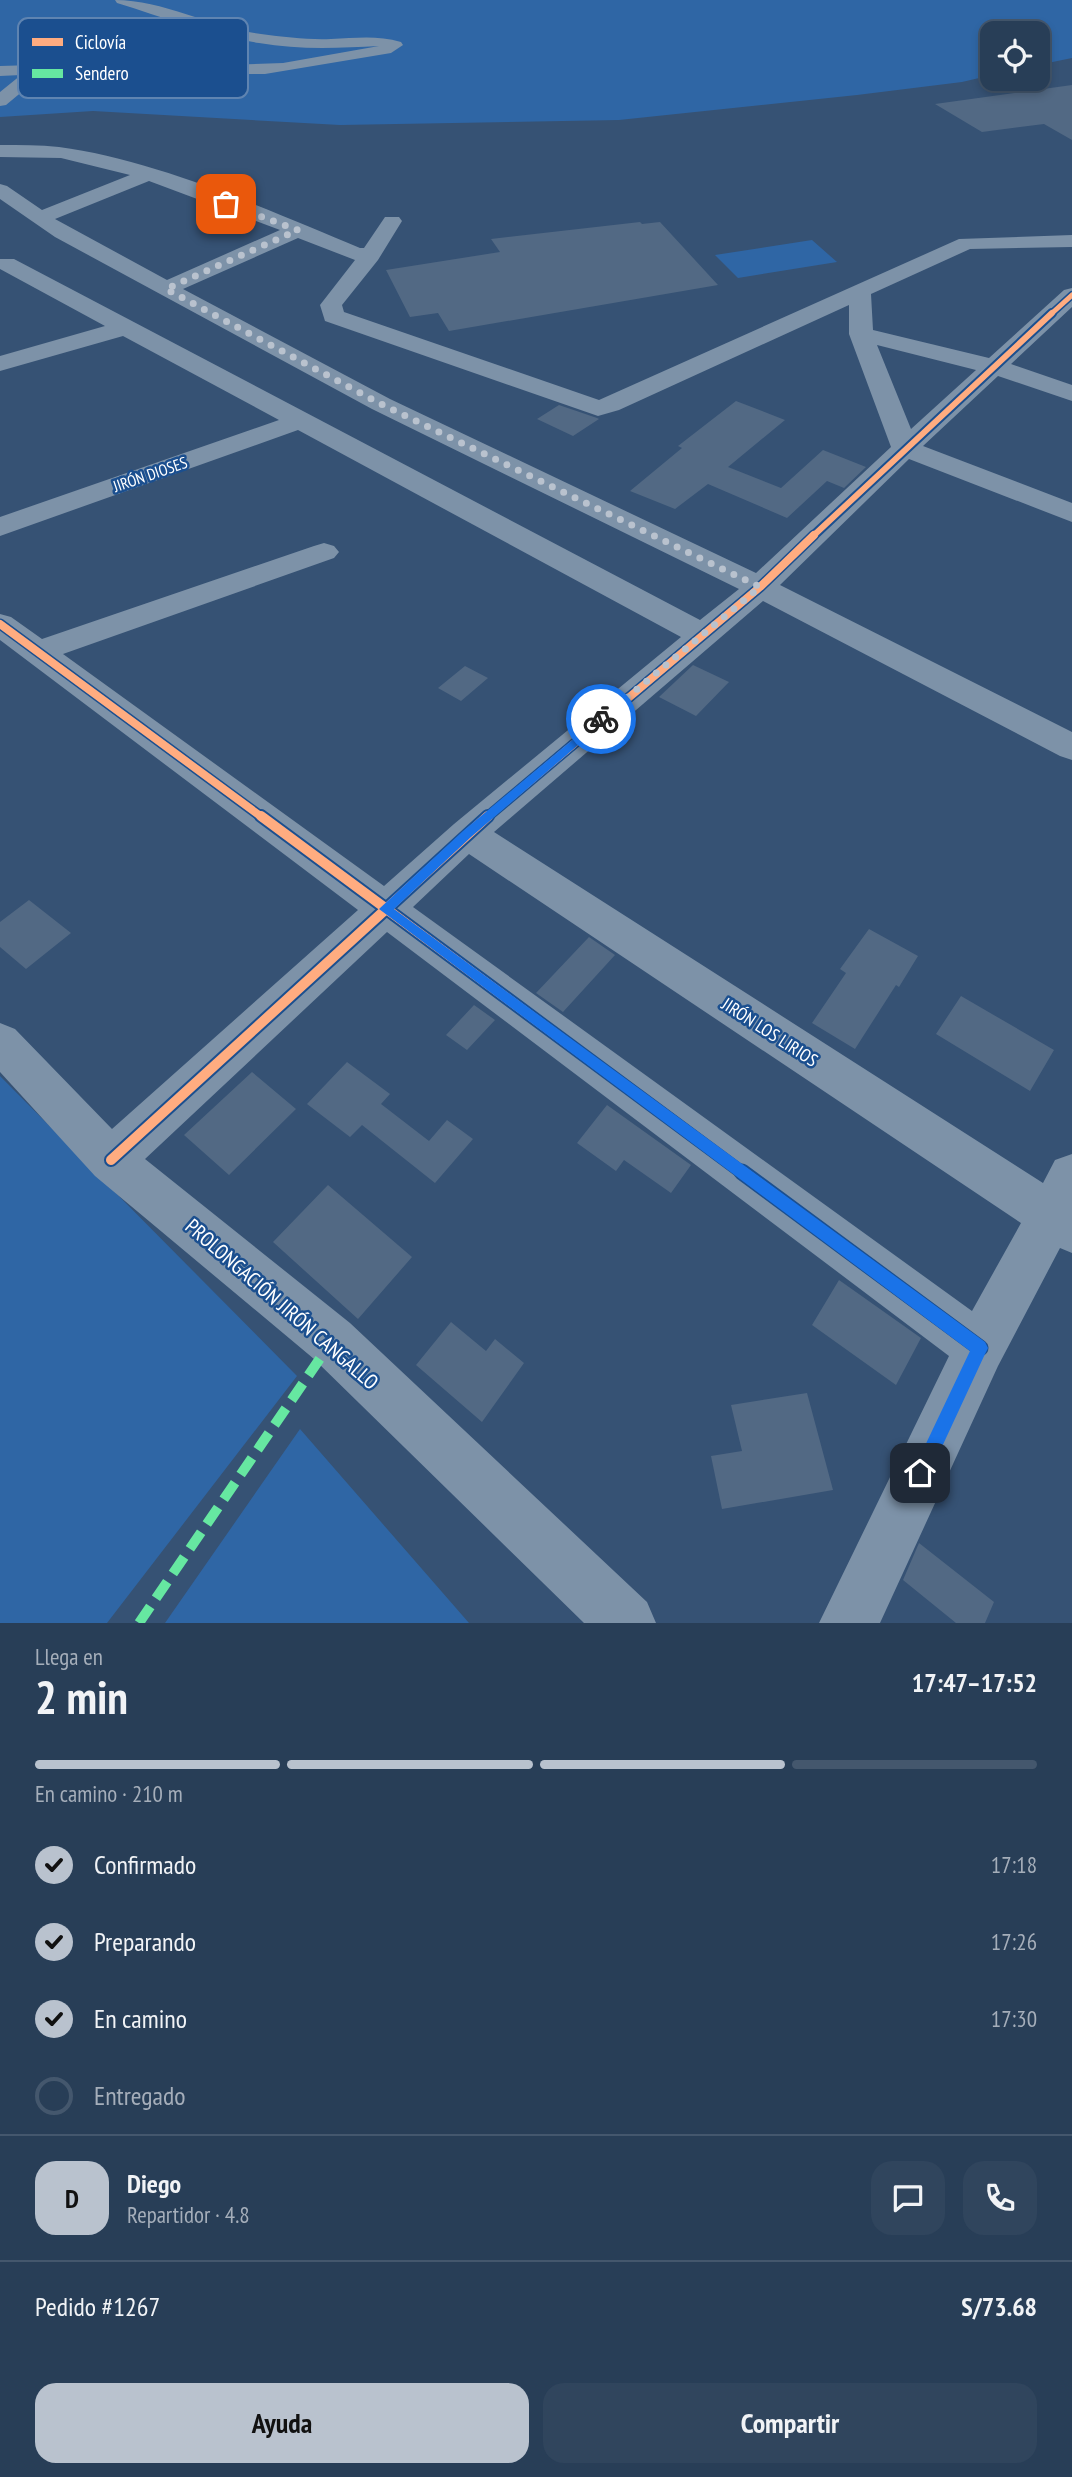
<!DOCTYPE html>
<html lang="es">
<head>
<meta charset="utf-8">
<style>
  :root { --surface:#283e57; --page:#30455d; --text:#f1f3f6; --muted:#a5aeba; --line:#44576d; --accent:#b9c2ce }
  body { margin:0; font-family:"PT Sans Narrow",sans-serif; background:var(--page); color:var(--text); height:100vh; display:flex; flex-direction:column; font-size:26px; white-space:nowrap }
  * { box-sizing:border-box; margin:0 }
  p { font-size:23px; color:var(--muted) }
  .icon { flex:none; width:38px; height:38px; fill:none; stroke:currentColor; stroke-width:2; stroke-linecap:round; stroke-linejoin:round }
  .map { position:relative; height:1623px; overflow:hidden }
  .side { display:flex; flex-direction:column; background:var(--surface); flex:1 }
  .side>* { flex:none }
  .fabs { position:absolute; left:980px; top:21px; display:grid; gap:14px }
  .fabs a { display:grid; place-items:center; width:70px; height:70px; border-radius:14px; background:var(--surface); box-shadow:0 4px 10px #0003,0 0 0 2px var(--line); font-size:35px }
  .pin { position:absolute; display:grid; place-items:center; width:60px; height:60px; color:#fff; margin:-30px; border-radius:14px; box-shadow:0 4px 10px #0006 }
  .courier { position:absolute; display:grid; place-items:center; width:70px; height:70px; margin:-35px; border:5px solid #1a73e8; border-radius:50%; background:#fff; color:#222; box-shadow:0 2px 9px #0007 }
  .head em { font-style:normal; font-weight:600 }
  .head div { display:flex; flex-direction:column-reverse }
  .head { display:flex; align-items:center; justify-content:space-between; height:119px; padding:0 35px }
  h1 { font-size:46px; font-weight:600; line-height:52px }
  .bar { display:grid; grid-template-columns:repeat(4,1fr); gap:10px 7px; align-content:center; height:84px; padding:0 35px }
  .bar i { height:9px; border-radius:5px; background:var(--line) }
  .bar .current { background:var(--accent) }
  .bar p { grid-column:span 4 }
  .line { display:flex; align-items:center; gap:18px; padding:0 35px; border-top:2px solid var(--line) }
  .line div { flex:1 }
  .round { display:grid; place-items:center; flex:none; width:74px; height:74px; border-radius:21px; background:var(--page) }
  ol { padding:0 35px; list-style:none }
  li { display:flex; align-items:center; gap:21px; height:77px }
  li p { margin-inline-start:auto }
  li .icon { padding:7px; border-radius:50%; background:var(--accent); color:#111; stroke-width:4 }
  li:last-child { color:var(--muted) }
  li i { width:38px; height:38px; border:4px solid var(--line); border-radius:50% }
  .primary-button { display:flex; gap:14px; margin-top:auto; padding:14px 35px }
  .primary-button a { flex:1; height:80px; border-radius:21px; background:var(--accent); color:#111; font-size:28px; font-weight:600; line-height:80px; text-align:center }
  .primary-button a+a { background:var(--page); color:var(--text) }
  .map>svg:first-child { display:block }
</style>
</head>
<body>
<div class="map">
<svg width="1072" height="1623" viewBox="0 0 1072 1623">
  <rect width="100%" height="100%" fill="#365274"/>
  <!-- green -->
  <path fill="#2f66a5" d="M0,0H1072V58L1038,65V33H992V75L962,82L857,95L619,120L340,125L93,111L0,117Z
    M812,240L837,262L738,278L715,255Z
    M0,1076L297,1376L107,1623H0Z
    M300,1429L469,1623H165Z"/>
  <!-- building -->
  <path fill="#526984" d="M1072,85V140L1044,124L982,132L935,104Z
    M640,222L642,224L660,222L718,285L449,331L438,313L410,317L386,270L500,252L491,239Z
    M736,401L785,420L728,467L781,488L823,450L866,467L844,488L827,481L787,518L708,484L675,509L630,491L682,448L678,446Z
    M559,405L597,418L599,419L573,436L537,419Z
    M693,665L729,682L696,716L659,697Z
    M465,666L488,678L461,701L438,688Z
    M29,900L71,933L26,969L0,947V922Z
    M869,929L918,956L899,987L896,985L855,1049L812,1023L846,973L840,969Z
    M589,937L615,955L563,1012L536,993Z
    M961,996L1054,1050L1030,1091L936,1034Z
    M474,1005L495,1020L467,1050L446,1035Z
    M347,1062L390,1094L381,1104L429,1141L447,1120L473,1139L435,1183L362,1125L350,1137L307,1104Z
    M252,1072L296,1109L229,1175L184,1135Z
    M607,1105L691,1165L671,1193L624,1160L616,1171L577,1143Z
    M328,1185L412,1257L358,1319L273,1242Z
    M839,1280L921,1338L896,1385L812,1325Z
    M451,1322L486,1351L495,1339L524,1363L482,1422L416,1365Z
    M807,1393L833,1490L722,1509L711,1456L742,1451L731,1405Z
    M919,1543L994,1602L985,1623H956L903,1580Z"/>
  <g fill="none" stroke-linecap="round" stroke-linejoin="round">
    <!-- minor -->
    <path fill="#7d92a8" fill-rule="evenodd" d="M115,0C165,0 211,28 261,34C284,37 309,40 331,39C356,38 377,35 401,42L403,45L391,53L265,74L42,75L6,105L0,106V92L21,75L0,76V66L34,65L55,59L104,25L126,22L187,60L192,66L283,63L379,46C339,48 298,50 259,43C210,36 163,17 117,3ZM113,32H123L175,66L67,65Z
      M0,145C20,145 40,145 59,147C155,159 270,211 360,248H364L385,217H399L402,221L378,260L342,305L344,312L599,400L959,239L1072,235V247L970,249L871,294L873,330L989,358L1064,290L1072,288V307L1011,364L1072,385V401L998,376L923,446L1072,503V522L909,459L780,585L1072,732V760L1060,756L763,601L494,832L1043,1183L1055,1160L1072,1154V1253L1060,1248L998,1366L880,1623H819L949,1356L387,932L145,1159L350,1323L647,1602L656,1623H584L314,1359L95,1176L0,1072V1023L15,1029L112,1129L358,910L0,640V614L11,617L42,639L314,546L324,543L334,546L339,552L334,558L63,654L384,886L454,824L681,637L298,430L0,536V517L279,420L123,336L0,371V356L105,326L0,269V259H14L700,620L739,589L372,409L55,237L0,199V184L7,186L42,210L130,175L61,158L0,157ZM149,181L280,230L167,280L55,219ZM298,238L355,260L320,305L325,321L598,416L619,410L849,305V334L891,447L756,573L390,399L183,289ZM877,345L976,370L911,429ZM469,854L1021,1223L972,1311L413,907Z"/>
    <!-- quiet -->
    <path stroke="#66e7a1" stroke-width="10" stroke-dasharray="20 10" stroke-linecap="butt" d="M139,1623L332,1341"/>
    <defs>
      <path id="cycleway-far4" d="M1050,315L1072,295"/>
      <path id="cycleway-far3" d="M812,537L1052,313"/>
      <path id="cycleway-far2" d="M0,624L263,818
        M486,818L760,587L814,535"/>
      <path id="cycleway-far1" d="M261,816L744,1174
        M111,1160L488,816"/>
      <path id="cycleway" d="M742,1172L980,1348"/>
    </defs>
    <!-- cycleway-far4 casing -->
    <use href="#cycleway-far4" stroke="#1b4f8f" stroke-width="8"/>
    <!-- cycleway-far3 casing -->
    <use href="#cycleway-far3" stroke="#1b4f8f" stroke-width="10"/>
    <!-- cycleway-far2 casing -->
    <use href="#cycleway-far2" stroke="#1b4f8f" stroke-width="11"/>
    <!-- cycleway-far1 casing -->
    <use href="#cycleway-far1" stroke="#1b4f8f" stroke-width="14"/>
    <!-- cycleway casing -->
    <use href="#cycleway" stroke="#1b4f8f" stroke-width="17"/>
    <!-- cycleway-far4 -->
    <use href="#cycleway-far4" stroke="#ffac80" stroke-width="5"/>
    <!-- cycleway-far3 -->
    <use href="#cycleway-far3" stroke="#ffac80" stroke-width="6"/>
    <!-- cycleway-far2 -->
    <use href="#cycleway-far2" stroke="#ffac80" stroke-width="8"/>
    <!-- cycleway-far1 -->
    <use href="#cycleway-far1" stroke="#ffac80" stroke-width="10"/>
    <!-- cycleway -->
    <use href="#cycleway" stroke="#ffac80" stroke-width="12"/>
  </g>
  <!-- route -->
  <path fill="#1a73e8" d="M601,716L607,719L605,722L471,837L394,909L985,1342L988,1348L985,1354L927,1479L920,1481L914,1479L912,1473L970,1351L379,909L463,831Z"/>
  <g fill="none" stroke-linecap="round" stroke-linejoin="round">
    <!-- done -->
    <path stroke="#b9c2ce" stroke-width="7" stroke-dasharray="0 12.6" d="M226,204L298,230L166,289L381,404L760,587L601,719"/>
  </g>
  <g text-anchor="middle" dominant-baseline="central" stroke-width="5" stroke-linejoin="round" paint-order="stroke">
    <!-- far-street labels -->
    <g font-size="16" fill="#fff" stroke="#1b4f8f">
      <text transform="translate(150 474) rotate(-19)">JIRÓN DIOSES</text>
    </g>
    <!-- street labels -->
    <g font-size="18" fill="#fff" stroke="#1b4f8f">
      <text transform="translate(770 1032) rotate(33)">JIRÓN LOS LIRIOS</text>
    </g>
    <!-- near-street labels -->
    <g font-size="21" fill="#fff" stroke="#1b4f8f">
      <text transform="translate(282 1304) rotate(41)">PROLONGACIÓN JIRÓN CANGALLO</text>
    </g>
  </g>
  <!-- legend -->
  <rect x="18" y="18" width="230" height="80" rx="10" fill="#1b4f8f" stroke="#5f84b1" stroke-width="2"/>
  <rect x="32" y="38" width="31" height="8" fill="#ffac80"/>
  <rect x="32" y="69" width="31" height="9" fill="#66e7a1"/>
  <g font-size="19" fill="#fff">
    <text x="75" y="49">Ciclovía</text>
    <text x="75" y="80">Sendero</text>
  </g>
</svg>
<div class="fabs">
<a><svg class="icon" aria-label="locate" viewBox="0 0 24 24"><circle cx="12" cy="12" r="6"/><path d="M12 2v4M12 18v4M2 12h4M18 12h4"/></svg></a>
</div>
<div class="pin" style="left:226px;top:204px;background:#ea580c"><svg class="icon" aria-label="bag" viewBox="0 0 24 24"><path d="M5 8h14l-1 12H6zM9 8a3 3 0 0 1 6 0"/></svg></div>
<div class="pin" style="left:920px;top:1473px;background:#1f2937"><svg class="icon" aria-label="home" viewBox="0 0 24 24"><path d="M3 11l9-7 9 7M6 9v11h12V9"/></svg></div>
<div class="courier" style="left:601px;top:719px"><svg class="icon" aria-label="bike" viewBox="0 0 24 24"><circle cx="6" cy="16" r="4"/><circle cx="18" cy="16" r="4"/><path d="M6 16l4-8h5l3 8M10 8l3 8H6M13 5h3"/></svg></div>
</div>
<section class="side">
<div class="head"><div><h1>2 min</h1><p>Llega en</p></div><em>17:47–17:52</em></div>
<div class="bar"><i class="current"></i><i class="current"></i><i class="current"></i><i></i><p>En camino · 210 m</p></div>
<ol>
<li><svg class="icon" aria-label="check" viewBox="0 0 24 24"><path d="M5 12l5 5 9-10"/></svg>Confirmado<p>17:18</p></li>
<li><svg class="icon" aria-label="check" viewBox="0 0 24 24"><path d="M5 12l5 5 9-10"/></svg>Preparando<p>17:26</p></li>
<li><svg class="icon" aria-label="check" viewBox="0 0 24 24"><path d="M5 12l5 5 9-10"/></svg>En camino<p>17:30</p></li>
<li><i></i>Entregado</li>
</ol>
<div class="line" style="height:126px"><b class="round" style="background:var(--accent);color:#111">D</b><div><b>Diego</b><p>Repartidor · 4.8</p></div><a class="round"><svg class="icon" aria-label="chat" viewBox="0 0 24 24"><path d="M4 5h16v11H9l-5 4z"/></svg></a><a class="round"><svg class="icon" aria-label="phone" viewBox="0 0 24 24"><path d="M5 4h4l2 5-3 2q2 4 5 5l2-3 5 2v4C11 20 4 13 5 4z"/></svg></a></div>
<div class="line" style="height:91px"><div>Pedido #1267</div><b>S/73.68</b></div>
<div class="primary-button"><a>Ayuda</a><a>Compartir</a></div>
</section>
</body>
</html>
